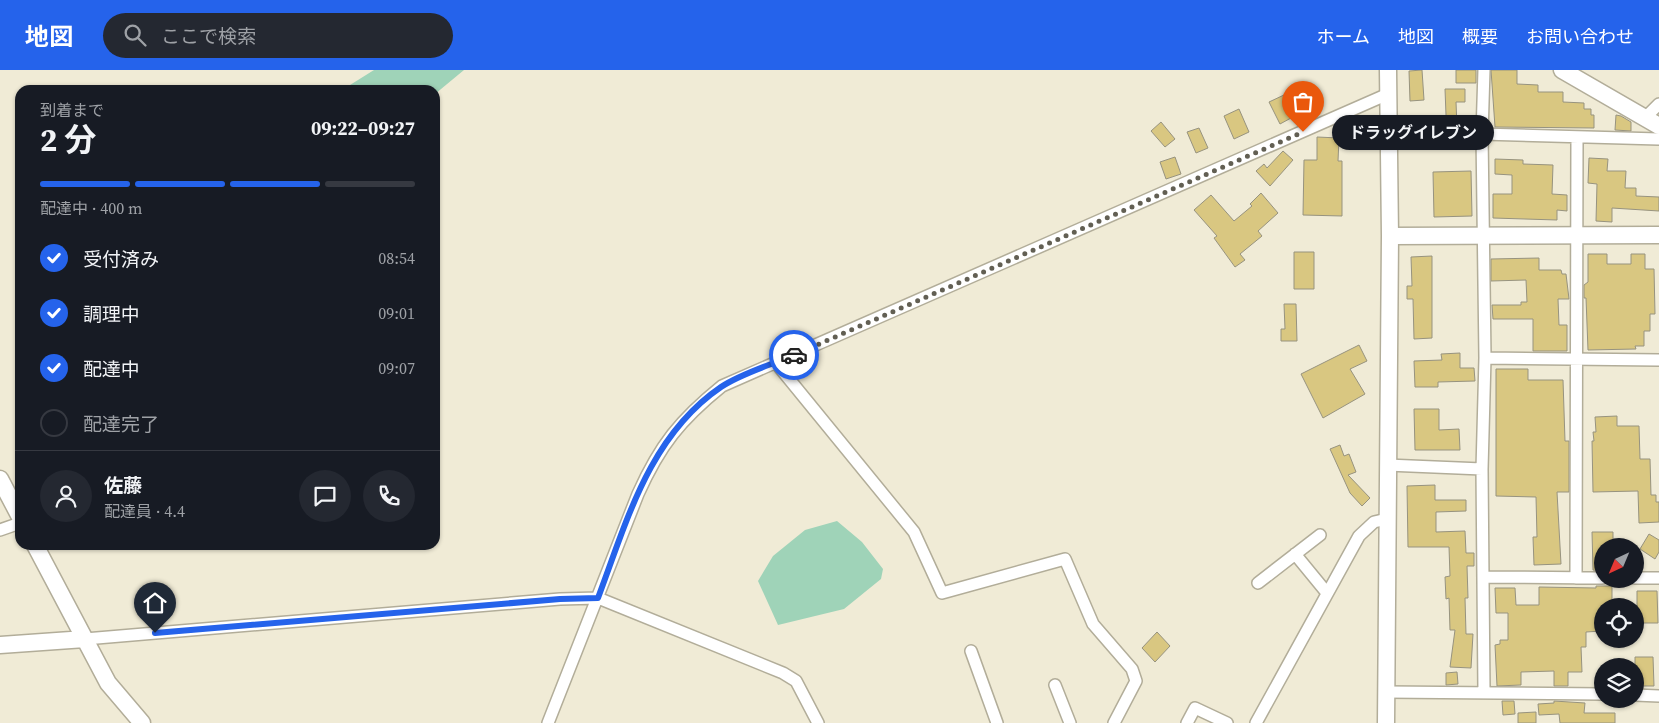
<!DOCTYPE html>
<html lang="ja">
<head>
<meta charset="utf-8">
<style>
  :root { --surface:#171b24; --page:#242831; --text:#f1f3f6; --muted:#9ea1a6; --line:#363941; --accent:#2563eb }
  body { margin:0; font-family:"Source Serif 4","Noto Sans JP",serif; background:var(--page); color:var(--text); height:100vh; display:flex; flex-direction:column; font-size:19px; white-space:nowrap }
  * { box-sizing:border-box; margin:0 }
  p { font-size:16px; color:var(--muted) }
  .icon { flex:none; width:28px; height:28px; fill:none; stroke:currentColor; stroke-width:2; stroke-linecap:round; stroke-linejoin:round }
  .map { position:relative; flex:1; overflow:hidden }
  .panel { position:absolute; left:15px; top:15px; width:425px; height:465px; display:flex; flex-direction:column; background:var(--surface); border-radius:15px; box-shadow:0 1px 4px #0004 }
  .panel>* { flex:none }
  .needle { width:32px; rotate:224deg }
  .controls { position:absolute; left:1594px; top:468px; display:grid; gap:10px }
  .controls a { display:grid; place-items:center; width:50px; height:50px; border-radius:50%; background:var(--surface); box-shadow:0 1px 4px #0004; font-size:25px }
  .pin { position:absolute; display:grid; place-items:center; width:42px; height:42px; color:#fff; margin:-51px -21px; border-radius:50% 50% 50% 0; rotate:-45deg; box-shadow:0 0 5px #0007 }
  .pin .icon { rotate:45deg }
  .courier { position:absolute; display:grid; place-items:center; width:50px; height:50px; margin:-25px; border:4px solid #2563eb; border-radius:50%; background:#fff; color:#222; box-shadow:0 1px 6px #0007 }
  .bubble { position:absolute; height:35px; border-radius:18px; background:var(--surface); box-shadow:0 1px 4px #0004; font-size:16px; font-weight:700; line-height:35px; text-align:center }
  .summary em { font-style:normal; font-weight:700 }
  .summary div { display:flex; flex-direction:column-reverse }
  .summary { display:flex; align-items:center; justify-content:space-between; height:85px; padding:0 25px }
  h1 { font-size:32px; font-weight:700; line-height:38px }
  .bar { display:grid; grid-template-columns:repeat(4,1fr); gap:8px 5px; align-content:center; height:60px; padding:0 25px }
  .bar i { height:6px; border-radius:4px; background:var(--line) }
  .bar .current { background:var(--accent) }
  .bar p { grid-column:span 4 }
  .line { display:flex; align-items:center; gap:12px; padding:0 25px; border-top:1px solid var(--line) }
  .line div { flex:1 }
  .round { display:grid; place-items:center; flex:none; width:52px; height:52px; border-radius:26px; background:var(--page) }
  ol { padding:0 25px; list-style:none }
  li { display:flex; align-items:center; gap:15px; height:55px }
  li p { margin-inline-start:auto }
  li .icon { padding:5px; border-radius:50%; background:var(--accent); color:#fff; stroke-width:4 }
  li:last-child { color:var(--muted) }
  li i { width:28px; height:28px; border:2px solid var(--line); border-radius:50% }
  header { display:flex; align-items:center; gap:30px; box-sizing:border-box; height:70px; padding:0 25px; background:var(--accent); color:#fff }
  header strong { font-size:24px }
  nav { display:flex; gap:28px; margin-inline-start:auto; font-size:18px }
  .search { width:350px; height:45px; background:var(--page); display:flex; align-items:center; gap:12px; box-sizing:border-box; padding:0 18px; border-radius:28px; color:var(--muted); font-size:19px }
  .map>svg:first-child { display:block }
</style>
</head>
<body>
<header>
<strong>地図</strong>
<div class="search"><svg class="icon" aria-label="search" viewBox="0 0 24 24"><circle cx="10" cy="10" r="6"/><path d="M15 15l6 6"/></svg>ここで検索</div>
<nav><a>ホーム</a><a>地図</a><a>概要</a><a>お問い合わせ</a></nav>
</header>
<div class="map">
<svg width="1659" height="653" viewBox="0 0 1659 653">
  <rect width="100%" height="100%" fill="#f0ebd6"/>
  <!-- green -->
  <path fill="#9fd3b8" d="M374,0H464L435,24V20H342Z
    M837,451L862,472L883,499L881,509L844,539L778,555L758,511L773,486L805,460Z"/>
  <!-- building -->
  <path fill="#d9c781" stroke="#97937f" d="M1422,0L1424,30L1410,31L1409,1Z
    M1456,0H1476V13H1456Z
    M1491,0H1517V14L1538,15V22H1563V32L1584,33V39H1591V45H1594V58L1495,57Z
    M1445,19H1465V32H1456L1457,57L1469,56L1470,71H1447Z
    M1284,25L1292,42L1289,43L1291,48L1280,54L1269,32Z
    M1239,39L1249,62L1234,69L1224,46Z
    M1616,45L1621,46L1631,52V61L1615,60Z
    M1161,52L1175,69L1165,77L1151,61Z
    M1199,58L1208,78L1196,83L1187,62Z
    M1317,67L1339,68L1338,91H1342V146L1303,145L1304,90H1317Z
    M1283,81L1293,90L1270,116L1256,101L1264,94L1267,98Z
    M1175,87L1181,104L1166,109L1160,92Z
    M1589,88L1608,89L1607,101H1626L1625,118H1636V126L1659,127V141L1612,138V152L1596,151L1597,114L1588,113Z
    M1495,89L1523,90V94L1553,95L1552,124L1567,125V141L1557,140V150L1493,148V124H1512V105L1495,104Z
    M1471,101L1472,146L1434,147L1433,102Z
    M1261,123L1278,143L1258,161L1262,166L1240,184L1245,190L1235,197L1214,168L1217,166L1194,140L1211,125L1234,151L1252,136L1250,134Z
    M1294,182H1314V219H1294Z
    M1588,184H1607V194H1631V184H1645V199H1654L1655,244H1650V261H1644V276H1635L1636,279L1588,280L1586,228H1584V215L1588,212Z
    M1432,186V268L1414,269L1413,229H1407V216H1412L1411,187Z
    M1539,188V200H1561L1562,204H1566L1569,229H1558L1559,255H1567V281H1533V249H1493L1492,235H1521V232H1527L1526,210L1491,211V189Z
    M1284,234H1296L1297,271H1281V259H1285Z
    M1359,275L1367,291L1350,299L1365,324L1323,348L1301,304Z
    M1460,283V298H1474L1475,311L1438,312V317H1415L1414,291L1442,290L1441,284Z
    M1496,299H1528V310H1563L1565,371H1569V422H1557L1561,494L1534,495L1533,467H1537L1536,427L1496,426Z
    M1414,339H1439V360L1459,359L1460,380H1415Z
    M1617,346V356H1639L1640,389H1650L1651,425H1656V432H1659V452L1639,453L1638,421L1593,422L1592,371H1594L1593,362H1596L1595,347Z
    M1340,375L1344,386L1349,384L1356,402L1348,405L1370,428L1362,436L1350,423L1330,379Z
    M1435,415V430H1466V441L1436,442V462L1465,461L1466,483H1474V496H1467L1468,528H1465L1466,564H1473L1471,598L1450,597L1455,560H1450L1449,528L1446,529L1445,507L1450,506L1449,477H1408L1407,416Z
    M1592,462H1613V476H1602V501L1593,500Z
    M1649,464L1659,470V482L1655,489L1640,479Z
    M1596,516H1612V536H1602V561L1586,562V577H1581L1582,602H1568V616H1554V601L1521,602V615L1497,616L1495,575L1500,574V570H1508V543H1496L1495,518H1515L1516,535H1539V517L1596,518Z
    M1637,521H1657L1658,553H1637Z
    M1157,562L1170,576L1155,592L1142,578Z
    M1635,587H1653L1654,616H1635Z
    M1457,602L1458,614L1446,615V603Z
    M1502,631H1514L1515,644L1503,645Z
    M1554,631L1585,633L1584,643H1615V653H1560L1559,644L1539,645L1538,634L1554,633Z
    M1536,642V653H1518V643Z"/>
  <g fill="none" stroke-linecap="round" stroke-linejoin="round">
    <defs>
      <path id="street" d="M1484,0L1482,64L1485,288L1659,290
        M1645,48L1659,34
        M1482,64L1659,69
        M776,293L914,462L942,523L1065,489L1093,554L1132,599L1136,611L1114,653
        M1387,395L1482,399
        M0,460L20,453
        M1295,484L1327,523
        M1484,507L1602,508
        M1576,508L1577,67
        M1635,508H1659
        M1258,513L1320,465
        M85,569L560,529L598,528L783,603L796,611L818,653
        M971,581L997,653
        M1055,615L1070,653
        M1484,621L1482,399L1485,288
        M1386,622L1602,624
        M1635,625L1659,626
        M548,653L638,424C660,375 680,350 722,316L1388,24
        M1187,653L1195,638L1227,653
        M1256,653L1359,466L1374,452L1387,449"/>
      <path id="secondary" d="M1562,0L1659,56
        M1390,166L1659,165
        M0,409L20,447
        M35,475L108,613L142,653
        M0,575L85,569
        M1386,653L1390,166L1388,0"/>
    </defs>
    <!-- street casing -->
    <use href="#street" stroke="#b2ad99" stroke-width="14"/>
    <!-- secondary casing -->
    <use href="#secondary" stroke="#b2ad99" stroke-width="19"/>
    <!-- street -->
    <use href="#street" stroke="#fff" stroke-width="11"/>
    <!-- secondary -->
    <use href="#secondary" stroke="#fff" stroke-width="16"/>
  </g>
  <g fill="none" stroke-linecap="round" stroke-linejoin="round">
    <!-- done -->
    <path stroke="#625f53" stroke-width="5" stroke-dasharray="0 9" d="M794,285L1303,62"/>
    <!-- route -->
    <path stroke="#2563eb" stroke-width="6" d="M155,563L560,529L598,528C627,451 649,366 721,317C742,303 771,295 794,285"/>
  </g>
</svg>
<div class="controls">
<a><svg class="needle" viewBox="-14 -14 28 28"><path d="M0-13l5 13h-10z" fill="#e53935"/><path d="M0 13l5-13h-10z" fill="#9ea1a6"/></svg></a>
<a><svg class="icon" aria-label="locate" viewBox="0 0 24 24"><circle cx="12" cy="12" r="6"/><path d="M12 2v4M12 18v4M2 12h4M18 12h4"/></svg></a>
<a><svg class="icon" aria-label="layers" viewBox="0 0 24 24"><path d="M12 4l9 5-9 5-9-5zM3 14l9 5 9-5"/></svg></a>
</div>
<div class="pin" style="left:1303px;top:62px;background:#ea580c"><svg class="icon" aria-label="bag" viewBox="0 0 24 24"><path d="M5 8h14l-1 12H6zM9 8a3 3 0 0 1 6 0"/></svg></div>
<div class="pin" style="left:155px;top:563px;background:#1f2937"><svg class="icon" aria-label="home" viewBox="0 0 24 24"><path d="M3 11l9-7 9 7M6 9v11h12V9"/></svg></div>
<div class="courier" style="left:794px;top:285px"><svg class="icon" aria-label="car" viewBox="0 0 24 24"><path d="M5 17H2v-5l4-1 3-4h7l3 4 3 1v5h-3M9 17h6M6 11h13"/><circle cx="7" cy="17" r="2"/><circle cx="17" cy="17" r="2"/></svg></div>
<div class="bubble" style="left:1332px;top:45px;width:162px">ドラッグイレブン</div>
<section class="panel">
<div class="summary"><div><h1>2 分</h1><p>到着まで</p></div><em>09:22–09:27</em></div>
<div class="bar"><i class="current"></i><i class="current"></i><i class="current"></i><i></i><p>配達中 · 400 m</p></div>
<ol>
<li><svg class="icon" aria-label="check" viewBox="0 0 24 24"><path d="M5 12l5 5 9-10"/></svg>受付済み<p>08:54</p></li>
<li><svg class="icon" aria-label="check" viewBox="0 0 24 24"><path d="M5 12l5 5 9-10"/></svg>調理中<p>09:01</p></li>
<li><svg class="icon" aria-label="check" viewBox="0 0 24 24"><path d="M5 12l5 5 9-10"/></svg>配達中<p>09:07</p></li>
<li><i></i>配達完了</li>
</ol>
<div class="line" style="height:90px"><a class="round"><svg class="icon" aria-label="person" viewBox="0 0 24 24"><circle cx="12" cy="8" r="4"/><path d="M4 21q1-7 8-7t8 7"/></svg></a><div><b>佐藤</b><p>配達員 · 4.4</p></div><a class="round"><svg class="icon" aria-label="chat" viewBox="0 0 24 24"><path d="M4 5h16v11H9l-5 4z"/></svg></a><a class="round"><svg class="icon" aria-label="phone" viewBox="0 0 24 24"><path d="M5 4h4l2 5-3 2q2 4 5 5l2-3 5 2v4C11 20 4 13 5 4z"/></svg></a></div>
</section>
</div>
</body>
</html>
